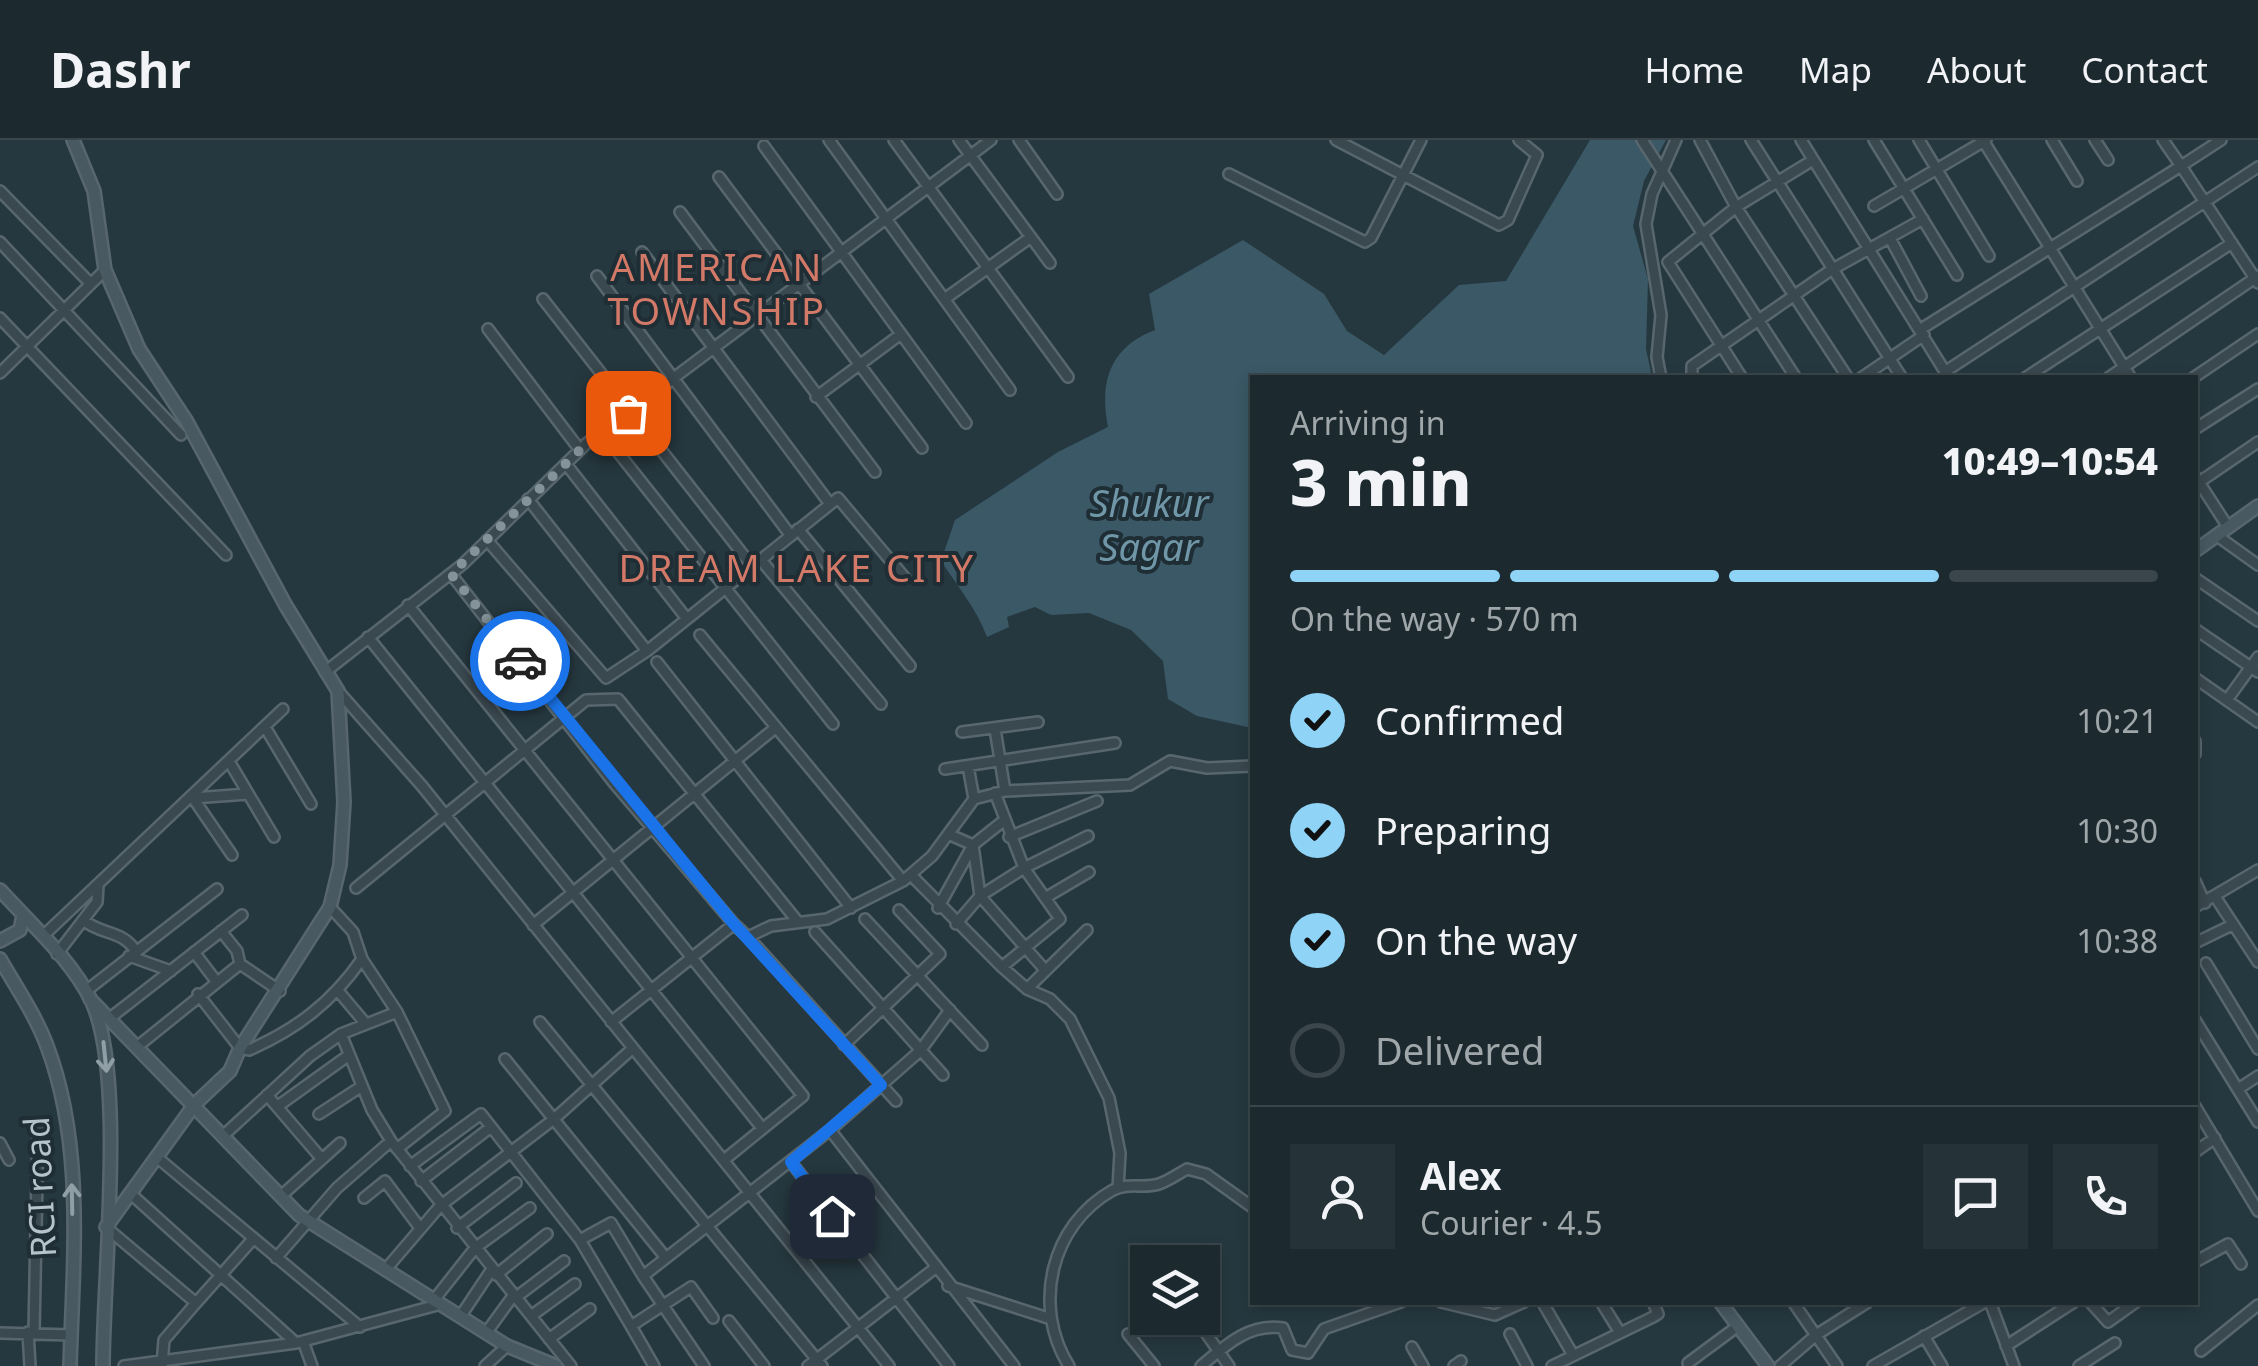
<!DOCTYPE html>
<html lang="en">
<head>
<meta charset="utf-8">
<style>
  :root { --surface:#1c2a2f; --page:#253237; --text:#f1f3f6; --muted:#a0a7aa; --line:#3a464b; --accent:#8fd3f6 }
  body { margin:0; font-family:"Noto Sans",sans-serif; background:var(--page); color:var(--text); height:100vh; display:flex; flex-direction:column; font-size:38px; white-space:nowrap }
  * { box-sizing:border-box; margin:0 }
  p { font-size:32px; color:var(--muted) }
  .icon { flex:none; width:55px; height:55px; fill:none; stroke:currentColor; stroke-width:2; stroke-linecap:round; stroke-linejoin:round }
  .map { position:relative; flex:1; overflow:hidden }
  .side { position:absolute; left:1250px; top:235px; width:948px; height:930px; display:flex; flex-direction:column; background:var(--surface); border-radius:0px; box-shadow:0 5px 15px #0003,0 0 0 2px var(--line) }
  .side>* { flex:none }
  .fabs { position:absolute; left:1130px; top:1105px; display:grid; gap:20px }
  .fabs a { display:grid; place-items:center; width:90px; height:90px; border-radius:0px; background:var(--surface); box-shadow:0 5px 15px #0003,0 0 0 2px var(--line); font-size:50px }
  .pin { position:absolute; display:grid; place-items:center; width:85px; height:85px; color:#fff; margin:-42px; border-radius:20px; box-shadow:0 5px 15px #0006 }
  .courier { position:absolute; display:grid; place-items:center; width:100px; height:100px; margin:-50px; border:8px solid #1a73e8; border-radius:50%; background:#fff; color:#222; box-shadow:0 2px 12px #0007 }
  .summary em { font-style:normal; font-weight:800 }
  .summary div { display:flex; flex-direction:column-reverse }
  .summary { display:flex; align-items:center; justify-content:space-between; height:170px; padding:0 40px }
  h1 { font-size:65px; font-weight:800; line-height:75px }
  .bar { display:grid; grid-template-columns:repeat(4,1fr); gap:15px 10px; align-content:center; height:120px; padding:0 40px }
  .bar i { height:12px; border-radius:8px; background:var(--line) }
  .bar .selected { background:var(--accent) }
  .bar p { grid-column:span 4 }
  .line { display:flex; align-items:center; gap:25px; padding:0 40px; border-top:2px solid var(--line) }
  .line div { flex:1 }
  .round { display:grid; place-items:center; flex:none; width:105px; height:105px; border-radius:0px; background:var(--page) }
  ol { padding:0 40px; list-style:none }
  li { display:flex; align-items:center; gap:30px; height:110px }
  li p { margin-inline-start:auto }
  li .icon { padding:10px; border-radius:50%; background:var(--accent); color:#111; stroke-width:4 }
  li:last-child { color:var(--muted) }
  li i { width:55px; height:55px; border:5px solid var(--line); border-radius:50% }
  header { display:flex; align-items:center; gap:60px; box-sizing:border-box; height:140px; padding:0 50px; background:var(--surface); border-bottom:2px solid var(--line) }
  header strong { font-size:48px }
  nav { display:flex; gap:55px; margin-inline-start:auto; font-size:35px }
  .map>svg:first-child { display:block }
</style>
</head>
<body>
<header>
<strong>Dashr</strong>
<nav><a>Home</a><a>Map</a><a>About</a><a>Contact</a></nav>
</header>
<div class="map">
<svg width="2258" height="1226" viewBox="0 0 2258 1226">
  <rect width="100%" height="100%" fill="#26383f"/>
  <!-- water -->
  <path fill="#3a5866" d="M1590,0H1666L1644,41L1633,86L1648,139L1646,209L1652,237L1252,238V588L1197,576L1168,559L1163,521L1131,490L1089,473L1051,475L1035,467L1007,477L1009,487L987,497C976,468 958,447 941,421L955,380L1058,312L1108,287C1099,242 1110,207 1155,190L1149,154L1243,100L1324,154L1347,191L1384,215L1459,145L1506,141Z"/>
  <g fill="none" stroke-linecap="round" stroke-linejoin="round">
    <defs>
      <path id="street" d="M829,0L1010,250
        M894,0L1068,237
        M959,0L1050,123
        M1019,0L1057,54
        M1336,0L1499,85L1508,80L1537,15L1519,0
        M1642,0L1796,238
        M1700,0L1736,67L1848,238
        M1751,0L1902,238
        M1801,0L1949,238
        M1874,0L1957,135
        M1919,0L1989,116
        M2052,0L2077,41
        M2095,0L2108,20
        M2163,0L2181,26L2221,0
        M1984,2L2131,238
        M764,6L966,283
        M1229,34L1365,102L1371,98L1421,0
        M719,37L922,308
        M0,51L91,144
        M1874,66L1986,0
        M680,72L875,332
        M1891,100L1921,156
        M0,102L181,295
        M642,112L830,364
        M597,136L791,396
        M946,158L1031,97
        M543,159L752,426
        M0,178L226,415
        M488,189L580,310
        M1921,189L2181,26L2258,143
        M1946,231L2258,27
        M0,233L105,130
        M1661,238L1657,217L1661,175L1646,84L1652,54L1676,0
        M1692,238V226L1831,130L1923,79
        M1742,238L1668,122L1736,67L1813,20
        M1861,238L1924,195
        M2025,238L2232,103
        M2108,238L2258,136
        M2193,238L2258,194
        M816,257L901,194
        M2195,289L2258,249
        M602,292L833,584
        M566,324L687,479
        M2195,336L2228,387
        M2195,345L2258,302
        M528,359L647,511
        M798,389L910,526
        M2216,395L2258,425
        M487,400L606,538L647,511L838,358L905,438
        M761,420L881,564
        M451,434L614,643L734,784
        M2195,438L2258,481
        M408,465L803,956L724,1020
        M2195,489L2258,532
        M700,495L903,741
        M368,497L762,988
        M657,522L851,768
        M325,532L463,424L587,303L991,0
        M2195,538L2258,582
        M338,551L422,646L889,1226
        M2227,560L2258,517
        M265,587L311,664
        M995,589L1005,651
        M962,592L1038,582
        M2195,601V614
        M230,623L274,697
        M968,626L974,659
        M945,629L1115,603
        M193,658L232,715
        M193,658L248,654
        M948,694L973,705L980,756L1045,830
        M1009,697L1097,661
        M911,735L1002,827L1027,849L1050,859L1070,879L1109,958L1120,1013L1118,1048
        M2195,741L2205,763
        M356,748L586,560L618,559L798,782
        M1045,758L1089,732
        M2216,758L2258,822
        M2195,767L2258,730
        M938,768L973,705L1002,682
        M865,779L982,905
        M83,780C101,795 122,790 135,810
        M956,784L980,756L1024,728L995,653
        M533,785L774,589
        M221,791L237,811L240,824
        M815,792L943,935
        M43,796L283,569
        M748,797L896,961
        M2195,803L2232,785
        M194,812L216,841
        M57,814L97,762L98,746
        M129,816L171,831
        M362,819L397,872L445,971L397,1009
        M2206,823L2258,909
        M1002,827L1060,779L1024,728L1088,696
        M1027,849L1087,790
        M86,851L217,749
        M339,852L366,884
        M198,854L240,908L249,910C297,889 332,862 362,819L353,792L330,767
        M110,878L242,775
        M2195,880L2258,982
        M540,882L822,1226
        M611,882L734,784L748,797L771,786L827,779L903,741L932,716L974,659L1005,651L1130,645L1170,621L1207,628L1252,626
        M341,894L372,970L391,1001L571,1226
        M844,905L940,814L899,770
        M138,906L240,824L280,851
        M505,919L666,1118
        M2238,949L2258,936
        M267,955L321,1018
        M278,966L349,915
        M2195,966L2258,1071
        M319,974L362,946
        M830,990L920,911L950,870
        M224,995L310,916L341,894L397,872
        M0,1003L9,1020
        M2195,1012L2215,998
        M159,1019L360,1187
        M791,1022L949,1226
        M410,1026L481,974L580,1100L631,1186L691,1147L713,1178
        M421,1041L491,987
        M131,1054L296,1203
        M281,1056L340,1003
        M364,1058L385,1041L420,1088
        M457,1088L516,1043
        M108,1089L196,1163L164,1200L162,1225
        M580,1100L611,1083L643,1136
        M276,1118L337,1048L391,1001
        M2195,1122L2228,1104L2241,1124
        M386,1129L440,1066L554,979L633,908
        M496,1135L547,1094
        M948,1146L1048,1178
        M515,1158L564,1121
        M434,1160L475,1108L530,1068
        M1441,1162L1495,1175L1524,1162
        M1601,1162L1619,1191
        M1793,1162L1837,1226
        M1990,1162L2014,1226
        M2090,1162L2108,1182L2136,1162
        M196,1163L253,1099
        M1544,1165L1573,1215
        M531,1176L575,1144
        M460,1177L492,1129
        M1196,1179L1229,1226
        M729,1181L764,1226
        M631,1186L654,1226
        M28,1192L30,1226
        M34,1192L38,986
        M0,1193L71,1195
        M486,1193L513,1156
        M1128,1194L1154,1226
        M1510,1194L1527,1226
        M1924,1196L1942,1226
        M549,1199L590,1169
        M303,1201L312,1226
        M2006,1206L2074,1162
        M1412,1207L1423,1226
        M2201,1211L2258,1165
        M1688,1223L1738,1186
        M124,1226L296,1203L441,1164
        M485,1226L507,1206
        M704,1226L643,1136L830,990L1014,1226
        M808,1226L934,1129
        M1069,1226C1032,1167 1050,1085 1113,1050C1129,1042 1143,1049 1159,1044C1168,1041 1178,1034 1187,1029L1206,1034L1252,1067
        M1201,1226C1226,1205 1249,1183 1283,1188L1292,1210L1308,1213L1324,1189L1401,1162
        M1454,1226L1461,1221
        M1552,1226L1653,1177L1658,1174L1653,1162
        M1780,1226L1816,1195L1868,1162
        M1873,1226L1985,1162
        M2079,1226L2115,1203"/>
      <path id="secondary" d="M73,0L94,51L105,130L139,209L187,282L286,466L338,551L344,662L340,725L330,767L240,908L230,931L195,964L106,1087
        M2195,411L2258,366
        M0,750C31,784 72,820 92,862C126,937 103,1136 103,1226
        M0,801L20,790L23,775
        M0,819C16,847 36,876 47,906C85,1006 73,1122 70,1226
        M90,859L299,1075L507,1206L556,1226
        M1720,1162L1768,1226"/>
    </defs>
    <!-- street casing -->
    <use href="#street" stroke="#58666d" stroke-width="14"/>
    <!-- secondary casing -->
    <use href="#secondary" stroke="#58666d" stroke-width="16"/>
    <!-- street -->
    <use href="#street" stroke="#3a484f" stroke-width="9"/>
    <!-- secondary -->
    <use href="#secondary" stroke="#485962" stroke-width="11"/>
  </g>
  <!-- one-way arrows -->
  <defs><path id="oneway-shaft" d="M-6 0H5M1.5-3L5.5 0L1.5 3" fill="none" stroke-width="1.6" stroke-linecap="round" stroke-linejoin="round" transform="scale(2.5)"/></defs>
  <g stroke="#909ea6">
    <use href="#oneway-shaft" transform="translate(105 917) rotate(84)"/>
    <use href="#oneway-shaft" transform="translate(72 1059) rotate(-91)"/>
  </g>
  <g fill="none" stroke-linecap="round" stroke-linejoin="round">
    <!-- done -->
    <path stroke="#849299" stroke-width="10" stroke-dasharray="0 18" d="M520,521L451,434L580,310L628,273"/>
    <!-- route -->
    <path stroke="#1a73e8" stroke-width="12" d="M520,521L734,784L881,945L791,1022L832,1076"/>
  </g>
  <g text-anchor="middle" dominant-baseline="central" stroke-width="8" stroke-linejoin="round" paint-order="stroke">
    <!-- street labels -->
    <g font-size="35" fill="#b6c3ca" stroke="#1f2d34">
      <text transform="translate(39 1047) rotate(-93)">RCI road</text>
    </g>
    <!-- neighbourhood labels -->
    <g font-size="38" letter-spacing="2.5" fill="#d37968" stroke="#1f2d34">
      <text x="717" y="126">AMERICAN<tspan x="717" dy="44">TOWNSHIP</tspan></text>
      <text x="797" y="427">DREAM LAKE CITY</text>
    </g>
    <!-- water labels -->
    <g font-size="38" font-style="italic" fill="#7097a8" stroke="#1f2d34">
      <text x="1149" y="362">Shukur<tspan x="1149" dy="44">Sagar</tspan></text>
    </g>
  </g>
</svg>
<div class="fabs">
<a><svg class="icon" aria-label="layers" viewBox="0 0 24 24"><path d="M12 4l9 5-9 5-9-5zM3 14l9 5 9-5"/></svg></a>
</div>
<div class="pin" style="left:628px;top:273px;background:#ea580c"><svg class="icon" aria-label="bag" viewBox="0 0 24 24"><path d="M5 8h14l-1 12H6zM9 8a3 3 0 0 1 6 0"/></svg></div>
<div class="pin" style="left:832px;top:1076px;background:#1f2937"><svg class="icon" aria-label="home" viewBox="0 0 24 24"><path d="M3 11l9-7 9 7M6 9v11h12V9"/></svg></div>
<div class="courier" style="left:520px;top:521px"><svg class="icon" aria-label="car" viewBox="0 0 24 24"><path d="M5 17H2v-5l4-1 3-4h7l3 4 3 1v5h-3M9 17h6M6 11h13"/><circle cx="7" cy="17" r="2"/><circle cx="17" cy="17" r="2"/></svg></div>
<section class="side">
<div class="summary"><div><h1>3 min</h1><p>Arriving in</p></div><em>10:49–10:54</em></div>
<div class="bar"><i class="selected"></i><i class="selected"></i><i class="selected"></i><i></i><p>On the way · 570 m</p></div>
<ol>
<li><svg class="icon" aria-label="check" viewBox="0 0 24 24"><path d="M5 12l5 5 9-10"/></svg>Confirmed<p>10:21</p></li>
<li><svg class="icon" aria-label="check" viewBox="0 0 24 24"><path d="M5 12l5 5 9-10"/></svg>Preparing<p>10:30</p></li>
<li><svg class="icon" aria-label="check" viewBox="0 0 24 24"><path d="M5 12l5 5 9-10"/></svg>On the way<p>10:38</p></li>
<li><i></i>Delivered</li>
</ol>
<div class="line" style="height:180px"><a class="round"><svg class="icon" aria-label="person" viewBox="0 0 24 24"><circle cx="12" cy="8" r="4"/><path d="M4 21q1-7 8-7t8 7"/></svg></a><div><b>Alex</b><p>Courier · 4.5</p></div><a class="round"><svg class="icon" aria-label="chat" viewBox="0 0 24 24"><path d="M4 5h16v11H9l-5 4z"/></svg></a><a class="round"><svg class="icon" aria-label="phone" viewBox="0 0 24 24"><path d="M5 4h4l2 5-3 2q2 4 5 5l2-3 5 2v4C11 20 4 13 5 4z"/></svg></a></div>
</section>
</div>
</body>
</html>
